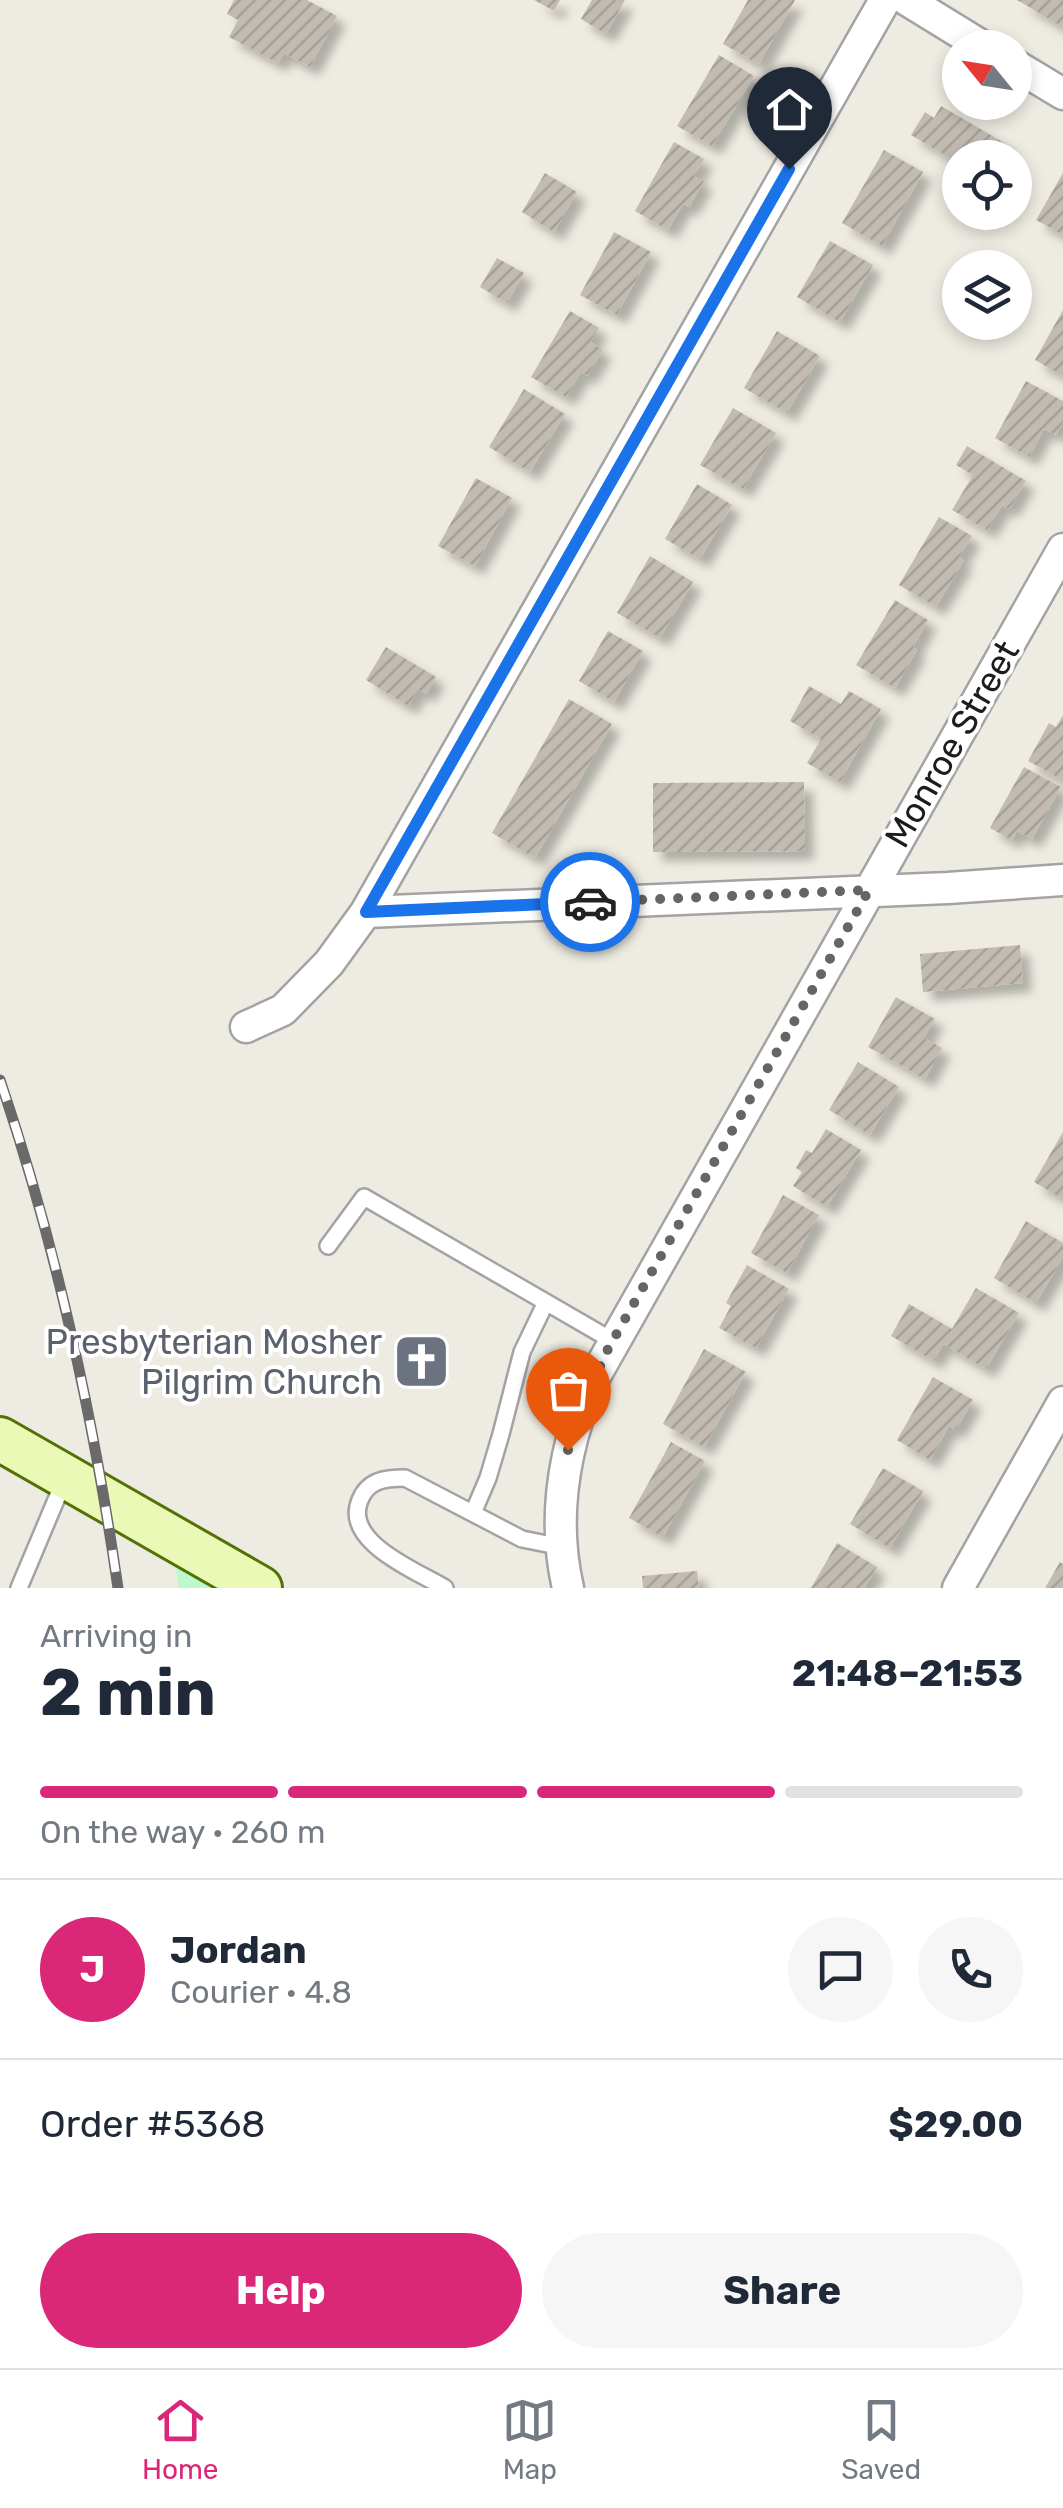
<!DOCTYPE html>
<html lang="en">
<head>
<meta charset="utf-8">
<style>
  :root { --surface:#fff; --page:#f6f6f7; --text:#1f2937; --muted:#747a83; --line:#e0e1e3; --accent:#db2777 }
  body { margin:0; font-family:Rubik,sans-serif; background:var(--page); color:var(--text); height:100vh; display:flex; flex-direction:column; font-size:38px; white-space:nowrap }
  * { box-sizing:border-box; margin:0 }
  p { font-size:32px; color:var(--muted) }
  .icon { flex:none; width:55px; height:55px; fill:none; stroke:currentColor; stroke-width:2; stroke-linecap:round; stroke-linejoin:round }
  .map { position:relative; height:1588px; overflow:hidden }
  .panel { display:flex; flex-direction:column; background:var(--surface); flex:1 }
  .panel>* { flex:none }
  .needle { width:65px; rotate:300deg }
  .buttons { position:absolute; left:942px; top:30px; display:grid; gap:20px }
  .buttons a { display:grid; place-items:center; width:90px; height:90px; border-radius:50%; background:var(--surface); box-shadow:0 5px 15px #0003; font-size:50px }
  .pin { position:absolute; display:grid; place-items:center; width:85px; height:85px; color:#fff; margin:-102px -42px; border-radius:50% 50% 50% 0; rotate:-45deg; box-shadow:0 0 10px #0007 }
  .pin .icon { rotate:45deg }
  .courier { position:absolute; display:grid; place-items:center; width:100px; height:100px; margin:-50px; border:8px solid #1a73e8; border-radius:50%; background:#fff; color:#222; box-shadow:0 2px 12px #0007 }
  .headline em { font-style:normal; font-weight:700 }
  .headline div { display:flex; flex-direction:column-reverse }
  .headline { display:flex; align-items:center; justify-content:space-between; height:170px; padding:0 40px }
  h1 { font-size:65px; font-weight:700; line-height:75px }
  .bar { display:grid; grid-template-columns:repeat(4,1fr); gap:15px 10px; align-content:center; height:120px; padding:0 40px }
  .bar i { height:12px; border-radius:8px; background:var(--line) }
  .bar .on { background:var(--accent) }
  .bar p { grid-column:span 4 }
  .line { display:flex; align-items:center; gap:25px; padding:0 40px; border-top:2px solid var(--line) }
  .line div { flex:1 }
  .round { display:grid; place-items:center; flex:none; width:105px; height:105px; border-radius:52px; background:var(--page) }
  .cta { display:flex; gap:20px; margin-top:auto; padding:20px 40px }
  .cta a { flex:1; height:115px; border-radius:60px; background:var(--accent); color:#fff; font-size:40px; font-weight:700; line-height:115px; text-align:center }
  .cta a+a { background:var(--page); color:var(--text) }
  .menu { display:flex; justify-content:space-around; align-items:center; height:140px; border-top:2px solid var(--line); background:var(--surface); font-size:28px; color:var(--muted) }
  .menu a { display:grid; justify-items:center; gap:5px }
  .menu .on { color:var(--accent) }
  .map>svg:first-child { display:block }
</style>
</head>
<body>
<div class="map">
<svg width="1063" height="1588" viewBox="0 0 1063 1588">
  <defs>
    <pattern id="building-hatch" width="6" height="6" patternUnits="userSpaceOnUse" patternTransform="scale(2.5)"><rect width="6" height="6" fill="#c2bbb2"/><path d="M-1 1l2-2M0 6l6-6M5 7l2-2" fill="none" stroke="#a6a098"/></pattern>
    <filter id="shadow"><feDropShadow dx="9" dy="9" stdDeviation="5" flood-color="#0004"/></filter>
  </defs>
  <rect width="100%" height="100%" fill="#eeece2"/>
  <!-- park -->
  <path fill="#bef9cd" d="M175,1564L216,1588H179Z"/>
  <!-- building -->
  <path fill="url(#building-hatch)" filter="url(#shadow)" d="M234,0H307L337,16L310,67L284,53L278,63L229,37L238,20L227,14Z
    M534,0H560L554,11Z
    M592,0H625L606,34L581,19Z
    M748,0H795L759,64L723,44Z
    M1017,0H1063V23L1061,26Z
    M719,55L754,76L712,146L677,126Z
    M941,106L1008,145L1000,158H960V164L911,135L925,112L934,118Z
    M674,142L704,159L694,176L704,181L689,207L683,204L668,230L635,211Z
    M884,150L923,172L882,246L842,223Z
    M545,173L577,192L554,232L522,212Z
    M1063,173V235L1036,220Z
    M614,232L651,252L617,315L580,295Z
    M830,241L873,265L840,322L797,297Z
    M497,258L524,273L507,303L480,287Z
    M1063,310V376L1035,360Z
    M570,311L599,328L590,342L603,350L587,376L581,372L566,397L531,377Z
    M777,331L820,356L787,413L744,388Z
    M1026,381L1063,401V422L1056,435L1044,429L1029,457L995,438Z
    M524,389L565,414L530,472L489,447Z
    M733,408L776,433L743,489L700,465Z
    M967,446L1026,481L1009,509L1002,505L987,530L952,510L973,475L956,465Z
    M476,478L512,498L475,566L438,546Z
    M697,484L732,505L700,559L665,539Z
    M939,517L972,536L959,557L964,560L936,607L899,585Z
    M650,556L693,582L660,638L617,613Z
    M895,600L928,620L913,647L917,650L895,688L856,665Z
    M608,631L643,651L614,702L579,681Z
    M386,647L436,677L426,694L418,689L408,706L366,680Z
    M809,686L841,704L849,691L881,709L840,782L807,763L821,739L790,721Z
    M569,699L612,724L535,858L492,833Z
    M1063,715V780L1028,761L1049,723L1056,727Z
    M1024,767L1061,787L1032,839L1017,831L1012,840L990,828Z
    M804,782L805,851L653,852V783Z
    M1020,945L1023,983L923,992L920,954Z
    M896,997L935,1019L924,1038L942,1048L925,1079L868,1047Z
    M858,1062L899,1087L870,1135L829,1110Z
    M826,1129L861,1150L827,1207L793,1186L802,1172L796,1168L806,1150L812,1153Z
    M1063,1132V1199L1034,1182Z
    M783,1195L819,1215L787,1273L751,1253Z
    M1026,1221L1063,1243V1257L1036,1303L994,1278Z
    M747,1265L789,1289L756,1348L719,1328L731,1306L726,1303Z
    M976,1288L1019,1313L986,1369L943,1344L934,1361L891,1336L909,1304L952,1329Z
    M704,1349L746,1372L704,1447L663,1424Z
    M933,1377L973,1400L956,1430L949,1426L930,1460L897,1440Z
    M671,1442L705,1461L663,1537L629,1518Z
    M883,1468L923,1491L890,1548L850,1524Z
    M837,1543L877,1567L864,1588H811Z
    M1060,1562L1063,1564V1588H1045Z
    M697,1571L699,1588H643L642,1576Z"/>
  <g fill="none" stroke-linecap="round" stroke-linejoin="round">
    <defs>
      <path id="lane" d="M328,1246L364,1197L613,1341
        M473,1513L488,1478L501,1434L522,1352L546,1302
        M19,1588L64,1481
        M445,1588C417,1571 342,1542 360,1500C368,1480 385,1478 405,1478L522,1539L562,1547"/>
      <path id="street" d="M907,0L985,48
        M1015,65L1063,94
        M366,912L948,888L1063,880
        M246,1027L283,1010L329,963L366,912L885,0
        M568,1588C552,1519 564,1449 590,1385L1063,549
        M958,1588L1063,1402"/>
      <path id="secondary" d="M0,1439L260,1588"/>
    </defs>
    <!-- lane casing -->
    <use href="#lane" stroke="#a3a3a3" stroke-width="20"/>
    <!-- street casing -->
    <use href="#street" stroke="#a3a3a3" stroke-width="35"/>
    <!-- secondary casing -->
    <use href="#secondary" stroke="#537205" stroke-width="48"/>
    <!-- lane -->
    <use href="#lane" stroke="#fff" stroke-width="15"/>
    <!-- street -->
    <use href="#street" stroke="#fff" stroke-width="30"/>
    <!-- secondary -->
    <use href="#secondary" stroke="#eaf9b5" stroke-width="42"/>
    <defs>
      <path id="rail" d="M0,1080C56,1245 93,1415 118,1588"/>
    </defs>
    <!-- rail casing -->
    <use href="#rail" stroke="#6a6a6a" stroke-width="11"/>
    <!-- rail -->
    <use href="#rail" stroke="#fff" stroke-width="8" stroke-dasharray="22" stroke-linecap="butt"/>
  </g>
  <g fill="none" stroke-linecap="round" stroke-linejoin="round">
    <!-- done -->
    <path stroke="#666561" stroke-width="10" stroke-dasharray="0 18" d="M568,1450L577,1417L608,1349L869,890L590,902"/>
    <!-- route -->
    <path stroke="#1a73e8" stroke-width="12" d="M590,902L366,912L789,169"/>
  </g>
  <!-- icons -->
  <defs>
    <symbol id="church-square" viewBox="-11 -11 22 22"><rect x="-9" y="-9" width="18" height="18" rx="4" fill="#6b7280" stroke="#fff"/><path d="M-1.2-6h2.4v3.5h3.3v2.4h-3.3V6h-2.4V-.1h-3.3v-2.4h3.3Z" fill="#fff"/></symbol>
  </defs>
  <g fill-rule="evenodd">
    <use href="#church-square" x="390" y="1330" width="63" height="63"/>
  </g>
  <g text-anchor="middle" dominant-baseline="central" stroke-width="8" stroke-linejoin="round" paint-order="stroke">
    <!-- street labels -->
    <g font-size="35" fill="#1c1c1c" stroke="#fff">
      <text transform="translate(952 744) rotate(-60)">Monroe Street</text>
    </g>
    <!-- worship labels -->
    <g font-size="35" fill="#5b616d" stroke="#fff" text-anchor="end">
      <text x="382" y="1342">Presbyterian Mosher<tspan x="382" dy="40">Pilgrim Church</tspan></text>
    </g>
  </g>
</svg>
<div class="buttons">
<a><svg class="needle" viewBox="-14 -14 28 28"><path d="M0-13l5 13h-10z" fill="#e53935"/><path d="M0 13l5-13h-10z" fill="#747a83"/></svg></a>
<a><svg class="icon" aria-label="locate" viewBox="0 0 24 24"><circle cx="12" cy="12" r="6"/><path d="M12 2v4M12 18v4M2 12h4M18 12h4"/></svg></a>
<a><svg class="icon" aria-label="layers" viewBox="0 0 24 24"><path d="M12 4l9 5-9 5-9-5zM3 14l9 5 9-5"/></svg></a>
</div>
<div class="pin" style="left:568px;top:1450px;background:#ea580c"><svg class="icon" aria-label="bag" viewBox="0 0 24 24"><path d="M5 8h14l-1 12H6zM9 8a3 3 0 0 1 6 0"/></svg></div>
<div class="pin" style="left:789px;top:169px;background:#1f2937"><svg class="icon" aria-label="home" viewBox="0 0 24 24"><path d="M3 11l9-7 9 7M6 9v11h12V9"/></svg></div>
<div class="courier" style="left:590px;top:902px"><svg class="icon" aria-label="car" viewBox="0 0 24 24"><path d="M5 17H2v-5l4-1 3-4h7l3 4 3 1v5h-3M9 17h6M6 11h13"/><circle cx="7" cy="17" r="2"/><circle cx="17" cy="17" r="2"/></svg></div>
</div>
<section class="panel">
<div class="headline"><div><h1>2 min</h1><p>Arriving in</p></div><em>21:48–21:53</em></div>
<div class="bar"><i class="on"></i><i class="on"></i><i class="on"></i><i></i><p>On the way · 260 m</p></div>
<div class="line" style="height:180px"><b class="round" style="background:var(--accent);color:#fff">J</b><div><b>Jordan</b><p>Courier · 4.8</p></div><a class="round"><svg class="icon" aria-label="chat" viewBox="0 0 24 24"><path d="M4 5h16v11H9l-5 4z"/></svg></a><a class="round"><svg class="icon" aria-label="phone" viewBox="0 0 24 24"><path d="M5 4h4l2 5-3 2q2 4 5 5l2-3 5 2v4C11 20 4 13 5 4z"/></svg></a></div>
<div class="line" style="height:130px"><div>Order #5368</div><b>$29.00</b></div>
<div class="cta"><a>Help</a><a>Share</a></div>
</section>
<nav class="menu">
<a class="on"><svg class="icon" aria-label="home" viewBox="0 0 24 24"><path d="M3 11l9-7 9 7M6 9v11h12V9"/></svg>Home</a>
<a><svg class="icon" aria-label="map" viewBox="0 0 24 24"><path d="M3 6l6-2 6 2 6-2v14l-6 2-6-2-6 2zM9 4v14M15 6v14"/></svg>Map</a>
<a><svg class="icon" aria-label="saved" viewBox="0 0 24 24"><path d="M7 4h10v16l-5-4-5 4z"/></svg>Saved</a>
</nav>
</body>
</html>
